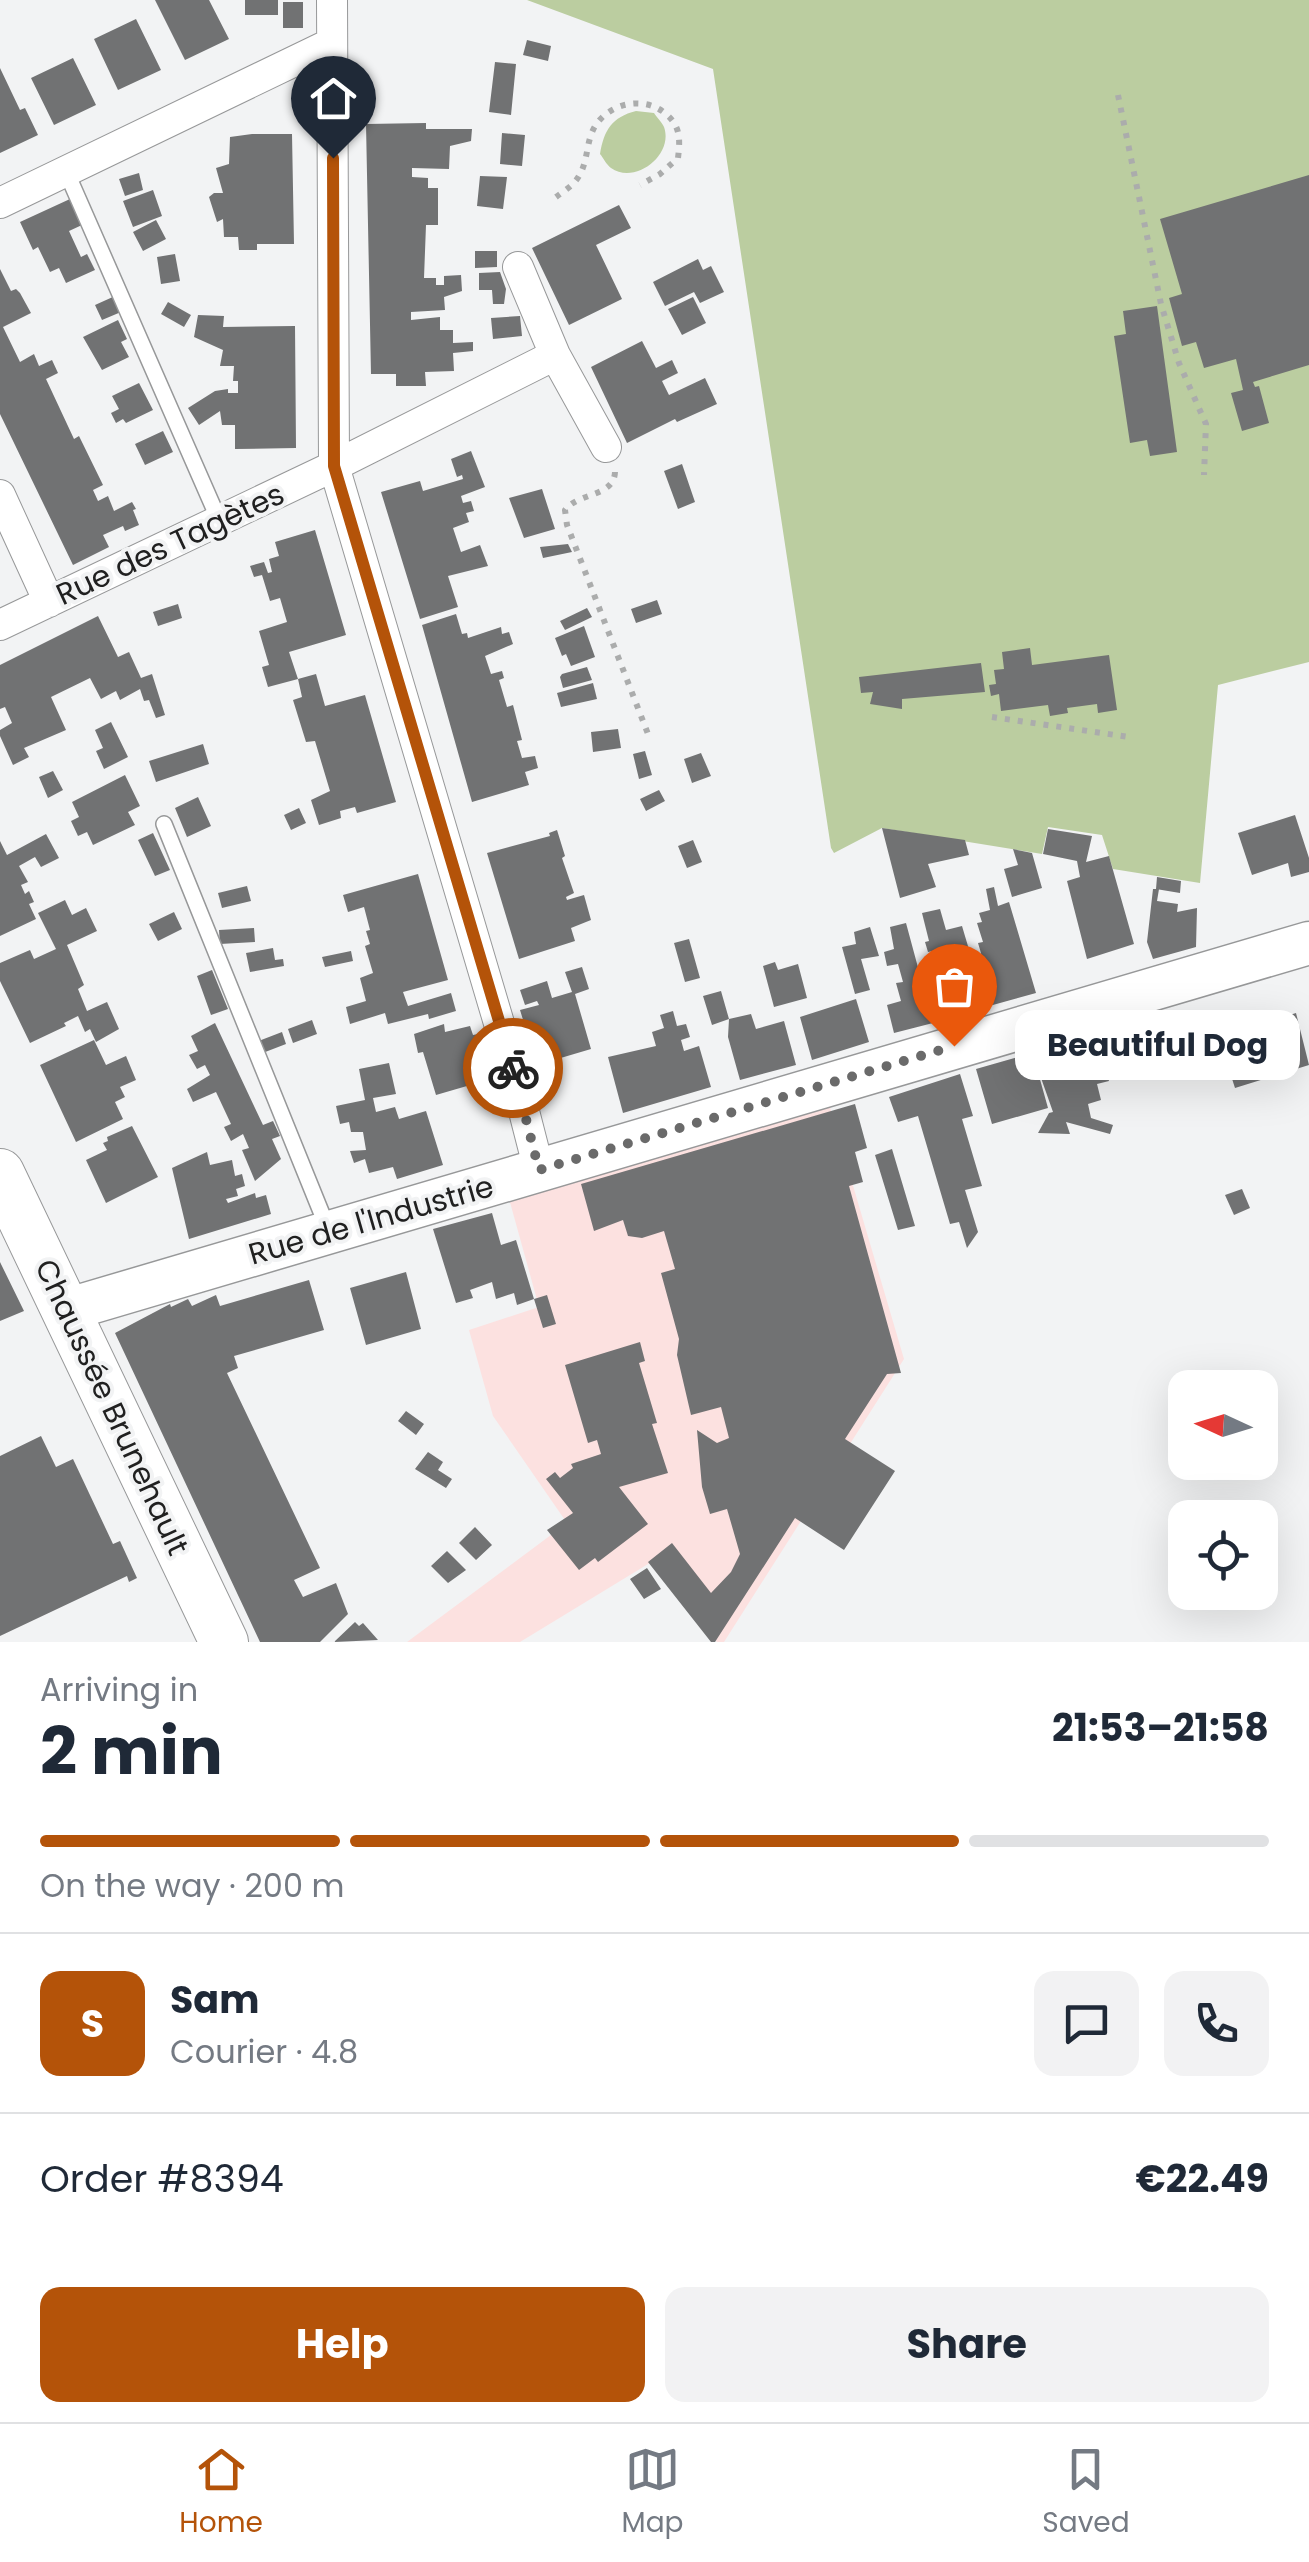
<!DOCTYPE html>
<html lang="en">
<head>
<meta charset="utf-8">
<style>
  :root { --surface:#fff; --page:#f2f2f3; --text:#1f2937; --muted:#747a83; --line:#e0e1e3; --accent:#b45309 }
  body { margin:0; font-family:Poppins,sans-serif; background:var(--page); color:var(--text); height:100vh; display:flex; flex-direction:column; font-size:38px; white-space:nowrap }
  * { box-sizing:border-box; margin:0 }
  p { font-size:32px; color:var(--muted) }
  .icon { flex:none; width:55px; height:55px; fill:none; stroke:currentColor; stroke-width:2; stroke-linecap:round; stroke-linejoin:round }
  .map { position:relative; height:1642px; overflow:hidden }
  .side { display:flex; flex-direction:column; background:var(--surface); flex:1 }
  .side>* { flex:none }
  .needle { width:65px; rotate:274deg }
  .fabs { position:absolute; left:1168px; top:1370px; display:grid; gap:20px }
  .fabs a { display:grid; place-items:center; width:110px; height:110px; border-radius:20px; background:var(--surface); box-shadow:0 10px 40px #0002; font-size:50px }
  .pin { position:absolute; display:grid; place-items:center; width:85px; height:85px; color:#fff; margin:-102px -42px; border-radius:50% 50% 50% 0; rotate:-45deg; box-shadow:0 0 10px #0007 }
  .pin .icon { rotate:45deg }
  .courier { position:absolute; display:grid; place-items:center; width:100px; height:100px; margin:-50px; border:8px solid #b45309; border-radius:50%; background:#fff; color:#222; box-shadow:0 2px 12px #0007 }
  .bubble { position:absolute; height:70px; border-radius:20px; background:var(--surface); box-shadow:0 10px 40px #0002; font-size:32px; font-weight:700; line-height:70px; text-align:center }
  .summary em { font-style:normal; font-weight:700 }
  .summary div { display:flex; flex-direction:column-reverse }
  .summary { display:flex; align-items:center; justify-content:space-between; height:170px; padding:0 40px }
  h1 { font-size:65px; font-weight:700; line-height:75px }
  .bar { display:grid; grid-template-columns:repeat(4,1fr); gap:15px 10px; align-content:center; height:120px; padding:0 40px }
  .bar i { height:12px; border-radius:8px; background:var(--line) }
  .bar .active { background:var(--accent) }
  .bar p { grid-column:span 4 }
  .line { display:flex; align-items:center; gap:25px; padding:0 40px; border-top:2px solid var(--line) }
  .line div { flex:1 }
  .round { display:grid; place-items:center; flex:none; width:105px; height:105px; border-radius:20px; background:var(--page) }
  .cta { display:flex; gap:20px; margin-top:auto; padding:20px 40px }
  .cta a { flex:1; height:115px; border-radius:20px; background:var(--accent); color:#fff; font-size:40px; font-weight:700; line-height:115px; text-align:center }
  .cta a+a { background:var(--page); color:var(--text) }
  .dock { display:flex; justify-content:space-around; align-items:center; height:140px; border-top:2px solid var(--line); background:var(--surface); font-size:28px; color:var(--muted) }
  .dock a { display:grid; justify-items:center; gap:5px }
  .dock .active { color:var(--accent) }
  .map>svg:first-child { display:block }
</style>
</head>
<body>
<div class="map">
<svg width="1309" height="1642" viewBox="0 0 1309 1642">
  <rect width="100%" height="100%" fill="#f2f3f4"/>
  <!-- industrial -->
  <path fill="#fce1e0" d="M829,1104L904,1359L724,1642H717L653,1561L520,1642H407L567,1523L493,1416L469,1330L539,1307L508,1195Z"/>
  <!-- green -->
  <path fill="#bbcda0" d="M527,0H1309V662L1218,685L1200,883L1113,869L1102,835L1048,827L1042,854L882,828L834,853L831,848L713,69Z
    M636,111L654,113C657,118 662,122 664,127C674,155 635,185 611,168C606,164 604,159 600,154C604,130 612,117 636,111Z"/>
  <!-- building -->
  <path fill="#717273" d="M155,0H209L229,39L185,60Z
    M245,0H278V15H245Z
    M283,2H303V28H283Z
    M136,19L161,70L118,90L94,39Z
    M527,40L551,46L548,61L523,55Z
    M73,58L96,105L54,125L31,78Z
    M495,62L516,64L511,115L489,112Z
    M0,68L20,110L25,108L38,135L0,153Z
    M426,123V129H472L471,141L450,146L449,169L412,168V177L428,178V188H438V225H426L424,278H436V285H444V276L461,275L462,291L444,297L445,310L411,312V320L440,317V330H453V343L473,342V351L453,353L454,371L425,372L426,386H396V374H371L366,124Z
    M502,133L525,135L522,166L500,164Z
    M252,134H292L294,244H257V250H239L238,237H224L223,219L217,222L209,197L214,193H223L216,168L229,164L230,137Z
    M139,173L143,190L125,196L119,179Z
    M1309,175V365L1253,382L1255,387L1259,386L1269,423L1242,431L1231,393L1243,390L1236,359L1204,368L1196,342L1182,346L1169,298L1182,294L1160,219Z
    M480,176L507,177L503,209L477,206Z
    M153,190L162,216L133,227L123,201Z
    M70,199L82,225L69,231L81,257L87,254L95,270L66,283L59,268L50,272L38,247L33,250L20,222Z
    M619,205L631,228L596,245L622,299L569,325L532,248Z
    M156,220L166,239L143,251L133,232Z
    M475,251H497V267L475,268Z
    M175,254L180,281L161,284L157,257Z
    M698,259L703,270L711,266L724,292L700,303L694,292L665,306L653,282Z
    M0,269L11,291L16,289L20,293L31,313L3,327L20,362L34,354L39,366L52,360L58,373L46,379L74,439L79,436L103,485L93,490L98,501L108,496L114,511L132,502L136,509L133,510L139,525L125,531L123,526L103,535L109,547L73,565L0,414Z
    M500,272L506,289L504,304H493L492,290H479V273Z
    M115,296L121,312L102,320L95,305Z
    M693,297L706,323L682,335L668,309Z
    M168,302L191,315L184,327L161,314Z
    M1157,306L1177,452L1150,456L1147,440L1130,443L1114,336L1126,334L1123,311Z
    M198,315L224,316L223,327L295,326L296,448L235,449V425H222L220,411L199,425L188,408L215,391L228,389V393H238V381H233L234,366H220L223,350L194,337Z
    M520,316L522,336L493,339L491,318Z
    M118,320L127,339L121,342L129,357L102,370L83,337Z
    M642,341L656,368L672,360L678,373L662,381L669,395L705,378L717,404L677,422L675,419L627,443L591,367Z
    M139,383L153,410L126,423L123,419L116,423L111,413L119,409L112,396Z
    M163,431L173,452L145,465L135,444Z
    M471,451L485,487L461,496L463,503L471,501L474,511L466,513L469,522L453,528L461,552L480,545L488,566L448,576L458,607L420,619L381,492L420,481L423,491L463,479L462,475L457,477L451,459Z
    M682,464L695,502L678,509L664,471Z
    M542,489L555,529L524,538L509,498Z
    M315,530L346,635L289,652L298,679L268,687L262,667L269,665L259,631L287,622L280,598L270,601L262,575L254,577L250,566L264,562L268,573L272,572L269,559L279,556L275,542Z
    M568,544L572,552L543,558L540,547Z
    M657,600L662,614L636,623L631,609Z
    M178,604L182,618L158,626L153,612Z
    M587,608L592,617L565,630L560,621Z
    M456,614L462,634L467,633L468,638L501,627L502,634L509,632L513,644L485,656L491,674L502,671L504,678L499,680L507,707L513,705L522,740L517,741L522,758L535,756L538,768L525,772L529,785L472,802L422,625Z
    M98,616L118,657L129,652L141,678L152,674L165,715L156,718L149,700L144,701L140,689L120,700L116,691L101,699L90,678L51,697L66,730L24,748L29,757L13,765L0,736V730L12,723L5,707L0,709V665Z
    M584,626L595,657L571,666L566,654L562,656L555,638Z
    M1030,648L1032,665L1109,655L1117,710L1098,713L1097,704L1067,708L1068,713L1050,716L1048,705L1001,711L999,694L991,696L989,685L996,684L994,670L1004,669L1002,652Z
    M981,663L985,692L902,699V709L870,704L873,692L861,693L859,677Z
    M587,667L592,680L563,688L560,677L562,674Z
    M316,674L325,706L365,695L396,802L357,813L355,807L340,811L341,818L319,825L311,800L330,791L315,741L306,742L293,700L302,697L298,679Z
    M593,683L597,699L561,707L557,693Z
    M111,722L128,757L104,769L96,751L103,748L95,730Z
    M618,729L621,748L593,752L591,732Z
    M203,744L209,764L156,782L149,761Z
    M645,751L652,775L639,779L633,754Z
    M701,753L711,776L692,783L684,759Z
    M53,771L63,790L48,798L39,777Z
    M125,775L140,806L128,812L135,825L93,845L87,832L78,836L71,821L79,817L72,802Z
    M659,790L665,801L646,811L640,799Z
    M198,797L211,826L187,837L175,808Z
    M299,808L306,823L291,830L284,815Z
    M1295,815L1309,858V872L1291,877L1288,863L1252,875L1238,833Z
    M882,828L965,840L969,855L928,864L936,887L900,898Z
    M1048,829L1092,836L1086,862L1109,856L1134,944L1087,959L1067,881L1080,877L1077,861L1043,854Z
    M557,830L565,856L562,858L574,893L566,897L567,900L584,895L591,920L571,928L575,941L519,959L487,853L550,836L549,833Z
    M153,833L170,870L155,876L138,840Z
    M46,834L59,858L41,867L35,857L19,866L28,882L21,885L25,894L29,891L34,902L29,904L36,919L0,936V841L7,855Z
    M693,840L702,862L687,868L678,846Z
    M1013,849L1032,853L1042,888L1012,897L1004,869L1018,865Z
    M418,874L448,980L403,992L408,1006L451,993L456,1011L429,1019L428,1014L388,1024L385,1013L350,1024L346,1007L366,1001L360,978L373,973L365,946L370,944L366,931L370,930L364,907L348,912L343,895Z
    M1157,877L1181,881L1180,893L1156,889Z
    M247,886L251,901L222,908L218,893Z
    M994,887L998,906L1009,902L1036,993L946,1018L932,974L938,973L933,951L928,952L925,942L929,941L922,913L940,909L946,930L962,926L973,963L983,960L978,943L983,942L977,923L982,922L979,913L990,910L986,889Z
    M1153,889H1159L1157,901L1178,904L1177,912L1197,908L1196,947L1153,959L1147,942Z
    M65,900L72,915L86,908L97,931L67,945L84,985L78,989L87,1011L107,1002L119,1029L96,1042L90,1029L85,1032L78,1016L64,1023L66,1026L30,1043L0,981V963L30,950L34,959L56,949L38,913Z
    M174,912L182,929L158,941L149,924Z
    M906,923L933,1023L894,1033L887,1005L901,1001L896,983L903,982L898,964L887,966L884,952L894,949L890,927Z
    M870,927L879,956L861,959L870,990L855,994L842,947L856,944L854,932Z
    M254,928L255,942L220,944L219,930Z
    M689,939L700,978L685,982L674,943Z
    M273,948L275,960L283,959L284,966L250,972L246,953Z
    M351,951L353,961L325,967L322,957Z
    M775,962L778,970L798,964L807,998L774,1007L763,966Z
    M582,967L589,989L575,994L591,1049L537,1065L520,1010L539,1005L537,1001L525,1005L520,990L547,981L552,998L572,992L565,972Z
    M212,970L228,1009L211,1015L197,976Z
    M721,991L729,1019L712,1025L703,996Z
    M856,999L869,1042L812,1060L800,1017Z
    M673,1011L677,1026L686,1024L690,1037L681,1040L684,1051L699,1046L711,1087L623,1113L608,1057L656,1046L652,1032L664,1028L660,1015Z
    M1296,1013L1309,1065L1235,1088L1223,1051L1241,1046L1236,1032Z
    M751,1014L756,1029L784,1021L796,1065L740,1080L728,1037L729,1019Z
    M312,1020L317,1034L293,1043L288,1029Z
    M215,1023L263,1125L273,1121L280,1136L272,1139L281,1159L255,1181L242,1150L249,1148L243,1134L231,1141L224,1127L231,1124L216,1092L193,1102L187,1089L210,1075L205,1065L197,1069L189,1055L198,1051L191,1036Z
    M444,1024L445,1032L470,1026L473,1035L478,1034L491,1079L436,1095L423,1052L418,1053L414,1034Z
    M282,1032L286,1044L260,1054L256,1042Z
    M1096,1035L1109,1081L1097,1084L1101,1100L1088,1104L1091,1118L1113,1125L1110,1134L1066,1122L1070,1134L1038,1133L1049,1113L1053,1112L1034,1058L1048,1108L992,1124L976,1069Z
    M94,1040L106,1065L126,1056L136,1080L120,1087L125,1097L115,1102L123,1119L76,1142L40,1065Z
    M389,1063L396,1094L373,1098L376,1112L395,1107L399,1119L426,1111L443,1165L397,1179L393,1167L369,1173L365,1159L354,1163L350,1151L366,1150L363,1132H351L349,1122L340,1124L336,1106L365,1100L359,1069Z
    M960,1074L973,1116L962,1119L982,1186L965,1190L978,1232L967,1248L959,1222L950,1224L918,1116L898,1122L889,1097Z
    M855,1104L867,1148L855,1152L863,1182L849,1186L901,1373L887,1374L845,1439L895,1471L844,1550L795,1518L715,1642H711L648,1562L672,1543L711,1593L731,1572L740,1554L727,1509L710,1514L702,1487L697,1430L717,1443L729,1438L721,1407L691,1415L677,1355L679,1339L661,1273L675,1269L664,1231L642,1238L628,1236L623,1220L594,1231L581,1184Z
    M132,1126L158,1177L106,1203L86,1160L107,1150L103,1143L108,1141L107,1137Z
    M892,1149L915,1226L898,1230L875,1155Z
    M207,1152L210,1165L232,1160L235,1176L242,1174L245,1186L236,1189L238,1196L226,1199L228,1203L255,1193L256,1198L266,1195L271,1214L189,1239L172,1168Z
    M1242,1189L1250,1208L1234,1215L1225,1195Z
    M492,1213L501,1245L516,1240L534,1299L517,1305L514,1293L496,1299L492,1282L470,1290L473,1298L456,1303L433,1229Z
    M0,1262L24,1311L0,1321Z
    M406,1272L421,1329L366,1345L350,1288Z
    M309,1280L324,1330L234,1356L238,1368L227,1373L320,1568L294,1580L303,1597L336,1583L348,1614L320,1642H260L115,1333L170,1304L171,1307L188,1299L192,1306L216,1295L220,1306Z
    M547,1295L556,1324L543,1328L534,1299Z
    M640,1342L645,1361L639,1363L657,1423L652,1424L668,1473L619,1487L648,1524L598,1562L595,1558L579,1570L547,1530L573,1513L546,1479L555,1472L560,1478L573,1468L571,1464L601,1454L597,1440L588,1443L565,1365Z
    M406,1411L424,1424L416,1435L398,1421Z
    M41,1436L56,1467L73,1459L113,1544L120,1541L137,1578L129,1582L127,1576L0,1636V1456Z
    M428,1452L443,1462L438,1470L452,1479L446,1488L415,1469Z
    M475,1527L492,1545L476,1560L459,1543Z
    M447,1551L466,1570L448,1583L431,1566Z
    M647,1568L661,1589L644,1599L630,1579Z
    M355,1622L359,1626L363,1623L378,1640L334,1642Z"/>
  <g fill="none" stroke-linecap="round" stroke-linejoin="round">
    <defs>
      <path id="lane" d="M66,171L219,520
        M164,824L328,1229"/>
      <path id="street" d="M332,0L334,466L517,1084L539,1170
        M0,203L332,43
        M518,267L555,355L606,447
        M0,495L49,602
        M0,625L334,466L555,355"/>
      <path id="secondary" d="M66,1310L1309,943"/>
      <path id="primary" d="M0,1173L224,1642"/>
    </defs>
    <!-- lane casing -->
    <use href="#lane" stroke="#979899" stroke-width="18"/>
    <!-- street casing -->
    <use href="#street" stroke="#979899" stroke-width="32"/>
    <!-- secondary casing -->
    <use href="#secondary" stroke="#979899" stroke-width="45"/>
    <!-- primary casing -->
    <use href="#primary" stroke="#979899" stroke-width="50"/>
    <!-- path -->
    <path stroke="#abacac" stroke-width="6" stroke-dasharray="5 8" stroke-linecap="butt" d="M1118,95L1161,304L1179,363L1206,424L1204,475
      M556,197C564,191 574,185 579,176C588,161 586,145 593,130C606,103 645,94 667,115C681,127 680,141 678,158L660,174L640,185
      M615,472C614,497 579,492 565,510L567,525L648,734
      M992,717L1129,737"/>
    <!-- lane -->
    <use href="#lane" stroke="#fff" stroke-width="15"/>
    <!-- street -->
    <use href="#street" stroke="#fff" stroke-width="30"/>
    <!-- secondary -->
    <use href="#secondary" stroke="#fff" stroke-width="42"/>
    <!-- primary -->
    <use href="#primary" stroke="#fff" stroke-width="48"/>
  </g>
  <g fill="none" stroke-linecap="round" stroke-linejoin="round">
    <!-- done -->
    <path stroke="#6a6a6a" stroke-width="10" stroke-dasharray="0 18" d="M513,1068L539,1170L954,1046"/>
    <!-- route -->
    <path stroke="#b45309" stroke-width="12" d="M333,158L334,466L513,1068"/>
  </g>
  <g text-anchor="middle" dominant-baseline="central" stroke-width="8" stroke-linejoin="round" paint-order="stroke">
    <!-- street labels -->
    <g font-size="30" fill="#202020" stroke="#f2f3f4">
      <text transform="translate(170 544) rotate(-25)">Rue des Tagètes</text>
      <text transform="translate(371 1220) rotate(-16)">Rue de l'Industrie</text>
      <text transform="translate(112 1407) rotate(65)">Chaussée Brunehault</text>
    </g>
  </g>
</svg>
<div class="fabs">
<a><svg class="needle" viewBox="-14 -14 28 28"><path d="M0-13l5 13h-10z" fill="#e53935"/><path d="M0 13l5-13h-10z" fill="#747a83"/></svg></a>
<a><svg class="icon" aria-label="locate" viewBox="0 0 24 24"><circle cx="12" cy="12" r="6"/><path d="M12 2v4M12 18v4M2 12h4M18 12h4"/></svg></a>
</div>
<div class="pin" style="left:954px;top:1046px;background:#ea580c"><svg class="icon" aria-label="bag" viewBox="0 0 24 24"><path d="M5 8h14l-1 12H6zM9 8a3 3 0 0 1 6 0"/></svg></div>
<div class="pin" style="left:333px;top:158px;background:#1f2937"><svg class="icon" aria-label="home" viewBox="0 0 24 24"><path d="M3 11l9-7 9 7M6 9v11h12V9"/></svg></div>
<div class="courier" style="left:513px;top:1068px"><svg class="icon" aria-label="bike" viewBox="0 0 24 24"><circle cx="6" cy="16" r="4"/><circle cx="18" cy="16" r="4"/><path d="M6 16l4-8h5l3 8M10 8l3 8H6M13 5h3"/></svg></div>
<div class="bubble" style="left:1015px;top:1010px;width:285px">Beautiful Dog</div>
</div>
<section class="side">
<div class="summary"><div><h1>2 min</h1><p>Arriving in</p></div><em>21:53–21:58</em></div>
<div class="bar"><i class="active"></i><i class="active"></i><i class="active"></i><i></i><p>On the way · 200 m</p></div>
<div class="line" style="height:180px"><b class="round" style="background:var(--accent);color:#fff">S</b><div><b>Sam</b><p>Courier · 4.8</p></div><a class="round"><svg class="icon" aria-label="chat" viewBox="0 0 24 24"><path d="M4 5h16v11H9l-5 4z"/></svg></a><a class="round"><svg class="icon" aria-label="phone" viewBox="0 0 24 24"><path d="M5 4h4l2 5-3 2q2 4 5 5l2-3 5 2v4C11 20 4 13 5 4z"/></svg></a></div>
<div class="line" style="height:130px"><div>Order #8394</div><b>€22.49</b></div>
<div class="cta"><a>Help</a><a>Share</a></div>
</section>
<nav class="dock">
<a class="active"><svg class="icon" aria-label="home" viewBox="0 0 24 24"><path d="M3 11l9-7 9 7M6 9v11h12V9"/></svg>Home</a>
<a><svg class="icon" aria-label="map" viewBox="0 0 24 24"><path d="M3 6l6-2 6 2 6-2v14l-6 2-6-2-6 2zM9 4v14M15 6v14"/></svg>Map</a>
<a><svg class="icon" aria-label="saved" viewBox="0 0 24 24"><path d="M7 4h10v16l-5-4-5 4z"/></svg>Saved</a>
</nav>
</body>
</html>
